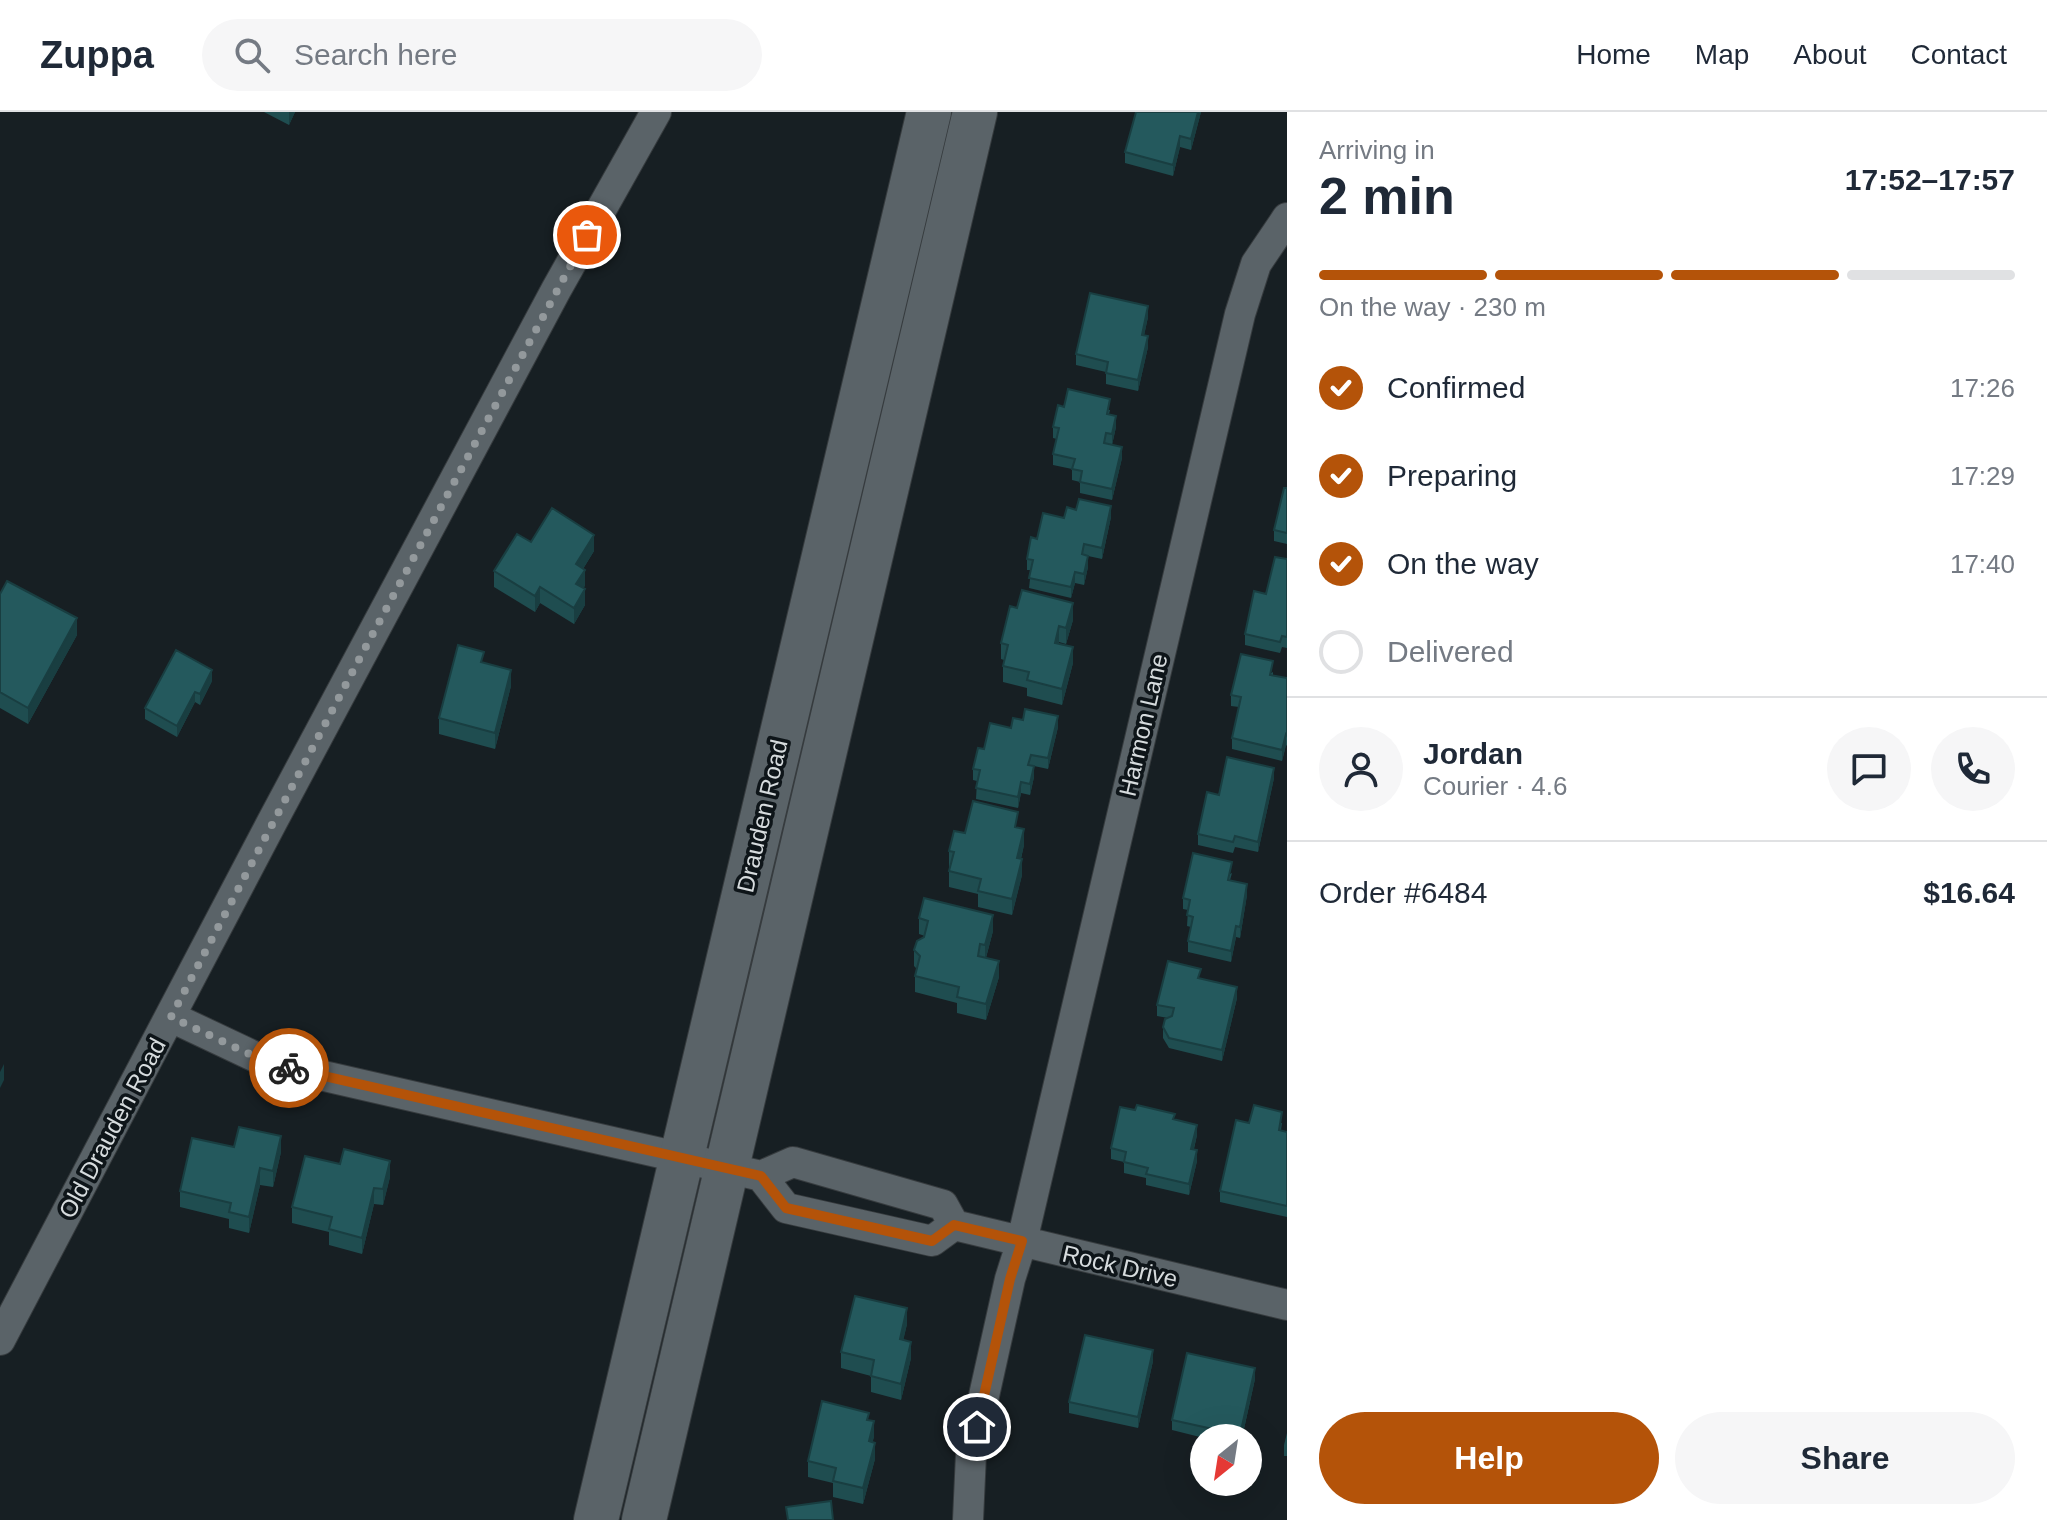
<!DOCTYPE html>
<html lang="en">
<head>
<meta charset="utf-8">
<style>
  :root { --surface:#fff; --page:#f6f6f7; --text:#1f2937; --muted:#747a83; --line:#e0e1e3; --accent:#b45309 }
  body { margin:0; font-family:Helvetica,sans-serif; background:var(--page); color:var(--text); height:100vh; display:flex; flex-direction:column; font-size:30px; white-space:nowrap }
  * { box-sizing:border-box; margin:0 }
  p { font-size:26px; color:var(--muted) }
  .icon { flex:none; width:44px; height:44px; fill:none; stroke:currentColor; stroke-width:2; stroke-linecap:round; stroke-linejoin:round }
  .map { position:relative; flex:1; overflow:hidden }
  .sheet { display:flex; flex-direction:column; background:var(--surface); width:760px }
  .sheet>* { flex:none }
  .needle { width:52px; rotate:210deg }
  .controls { position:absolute; left:1190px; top:1312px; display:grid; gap:16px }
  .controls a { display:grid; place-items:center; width:72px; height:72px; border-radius:50%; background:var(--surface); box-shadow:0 8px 32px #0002; font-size:40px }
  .pin { position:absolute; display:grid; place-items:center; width:68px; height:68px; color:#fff; margin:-34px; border:4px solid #fff; border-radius:50%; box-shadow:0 2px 8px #0007 }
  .courier { position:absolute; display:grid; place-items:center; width:80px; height:80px; margin:-40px; border:6px solid #b45309; border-radius:50%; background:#fff; color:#222; box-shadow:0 2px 10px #0007 }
  .headline em { font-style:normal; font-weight:700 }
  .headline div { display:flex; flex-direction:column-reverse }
  .headline { display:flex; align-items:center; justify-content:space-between; height:136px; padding:0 32px }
  h1 { font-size:52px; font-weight:700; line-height:60px }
  .bar { display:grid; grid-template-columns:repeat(4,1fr); gap:12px 8px; align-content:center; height:96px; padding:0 32px }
  .bar i { height:10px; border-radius:6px; background:var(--line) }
  .bar .active { background:var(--accent) }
  .bar p { grid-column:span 4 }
  .line { display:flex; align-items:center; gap:20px; padding:0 32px; border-top:2px solid var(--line) }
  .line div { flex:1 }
  .round { display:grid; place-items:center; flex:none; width:84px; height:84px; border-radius:42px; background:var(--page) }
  ol { padding:0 32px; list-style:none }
  li { display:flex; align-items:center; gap:24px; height:88px }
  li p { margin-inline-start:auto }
  li .icon { padding:8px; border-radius:50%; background:var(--accent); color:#fff; stroke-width:4 }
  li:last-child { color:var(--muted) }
  li i { width:44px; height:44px; border:4px solid var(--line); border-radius:50% }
  .button { display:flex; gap:16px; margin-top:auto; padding:16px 32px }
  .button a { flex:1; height:92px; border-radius:48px; background:var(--accent); color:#fff; font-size:32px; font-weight:700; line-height:92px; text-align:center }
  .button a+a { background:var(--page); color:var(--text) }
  header { display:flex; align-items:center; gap:48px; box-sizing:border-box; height:112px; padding:0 40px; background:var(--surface); border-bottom:2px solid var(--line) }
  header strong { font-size:38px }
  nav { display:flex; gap:44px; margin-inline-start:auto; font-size:28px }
  .search { width:560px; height:72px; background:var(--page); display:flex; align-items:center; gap:20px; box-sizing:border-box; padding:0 28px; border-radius:44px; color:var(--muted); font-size:30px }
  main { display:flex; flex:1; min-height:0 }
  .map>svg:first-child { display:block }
</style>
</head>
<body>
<header>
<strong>Zuppa</strong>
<div class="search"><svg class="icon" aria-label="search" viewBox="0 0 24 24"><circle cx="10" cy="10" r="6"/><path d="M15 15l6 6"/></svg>Search here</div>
<nav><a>Home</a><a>Map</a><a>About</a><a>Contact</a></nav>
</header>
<main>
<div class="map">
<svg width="1287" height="1408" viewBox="0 0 1287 1408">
  <rect width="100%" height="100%" fill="#171f23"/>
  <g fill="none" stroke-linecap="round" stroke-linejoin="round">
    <defs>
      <path id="street" d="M171,905L262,948L289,956L761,1064L793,1050L943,1093L954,1113L1287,1193
        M761,1064L786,1096L932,1129L954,1113
        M0,1228L272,710L556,178L656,0
        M968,1408L971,1342L1010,1167L1022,1129L1240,202L1256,152L1287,106"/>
      <path id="secondary" d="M596,1408L929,0
        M644,1408L975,0"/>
    </defs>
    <!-- street casing -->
    <use href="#street" stroke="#363b3e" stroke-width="32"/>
    <!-- secondary casing -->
    <use href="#secondary" stroke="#363b3e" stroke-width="46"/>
    <!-- street -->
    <use href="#street" stroke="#5a6368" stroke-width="30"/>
    <!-- secondary -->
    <use href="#secondary" stroke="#5a6368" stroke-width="44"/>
  </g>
  <!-- wall -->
  <path fill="#1f4d50" d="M264,0H295L289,13Z
    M1136,0H1201L1191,38L1180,35L1173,64L1125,51V40Z
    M1148,205L1144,223L1148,235L1138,279L1106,272V260L1076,253V242Z
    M1064,295L1110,298L1109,302L1116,315L1112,333L1122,346L1112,388L1080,381V370L1072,368V357L1053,353V342L1057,327L1053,326V315Z
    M1287,376V432L1274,429V418Z
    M1111,405L1102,447L1088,444V455L1084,473L1075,471L1071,486L1029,476L1031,458H1027V447L1037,427L1064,406Z
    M531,430L594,439L583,457L585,493L574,512L540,491L535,500L494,475V459Z
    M1287,447V536L1282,535L1280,541L1245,533V522L1266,482Z
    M0,482L77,523L28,612L0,596Z
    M1073,508L1066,532L1059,530V532L1073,551L1062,593L1027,584V576L1003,570V554L1004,548L1001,547V531Z
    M484,550L511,574L495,637L439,622V606Z
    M1273,560V563L1287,566V634L1286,633L1282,649L1232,637V626L1239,595L1231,594V583Z
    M212,569L200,593L195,590L177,625L145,607V596Z
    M1058,615L1048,657L1034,654V665L1030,683L1021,681L1018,696L976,687L977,669L973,668V657L984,637L1011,616Z
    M1274,666L1258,740L1235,735L1233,741L1198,733V722L1219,683Z
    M1018,716L1024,733L1021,747L1022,763L1012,803L978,795V782L949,775V739L965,721Z
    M1232,761L1230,768L1247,783L1240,826L1236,825L1231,850L1188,840V829L1191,815L1187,814L1188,798L1183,797V786Z
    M919,806L993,819L986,846L999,865L986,908L957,901V891L915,880V864L917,857L914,854V838L925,824L919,822Z
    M1201,867L1237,886L1222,949L1169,936L1163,926V915L1168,906L1157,904V893Z
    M1175,1007L1197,1023L1194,1037L1197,1049L1189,1083L1146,1073V1066L1124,1061V1050L1111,1047V1036Z
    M1249,1011H1282L1281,1018L1287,1020V1105L1220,1090V1079Z
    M234,1035L281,1040L273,1075L260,1073L249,1121L229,1116V1107L180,1095V1079Z
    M390,1065L383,1093L374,1092L362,1142L329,1133V1120L292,1111V1095Z
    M907,1212L903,1228L911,1246L901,1288L871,1280V1264L841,1256V1240Z
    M1153,1249L1138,1316L1069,1301V1290Z
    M1255,1267L1242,1326H1204L1172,1318V1308Z
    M869,1308L874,1325L872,1330L875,1347L863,1392L833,1385V1371L808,1365V1349Z
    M1287,1321V1344H1284V1333Z"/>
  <!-- shaded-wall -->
  <path fill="#193e41" d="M289,0H295L289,13Z
    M1198,0H1201L1191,38V27Z
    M1180,24V35L1173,64V53Z
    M1148,194V205L1142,234V223Z
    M1148,224V235L1138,279V268Z
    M1116,304V315L1112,333V322Z
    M1122,335V346L1112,388V377Z
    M1111,394V405L1102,447V436Z
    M594,423V439L576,468V452Z
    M1088,444V455L1084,473V462Z
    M585,458V474L576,488V472Z
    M1075,460V471L1071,486V475Z
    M540,475V491L535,500V484Z
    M585,477V493L574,512V496Z
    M1073,491V508L1066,532V516Z
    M77,506V523L28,612V596Z
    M1059,514V530L1055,547V531Z
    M1073,535V551L1062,593V577Z
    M212,558V569L200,593V582Z
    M511,558V574L495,637V621Z
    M195,580V590L177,625V614Z
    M1058,604V615L1048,657V646Z
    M1286,622V633L1282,649V638Z
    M1034,654V665L1030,683V672Z
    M1274,656V666L1258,740V730Z
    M1021,670V681L1018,696V685Z
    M1024,717V733L1017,762V746Z
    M1022,747V763L1012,803V787Z
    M1247,772V783L1240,826V815Z
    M993,803V819L985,849V833Z
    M1236,814V825L1231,850V839Z
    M999,849V865L986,908V892Z
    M1237,875V886L1222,949V938Z
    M4,952V968L0,976V960Z
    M1197,1013V1023L1191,1048V1037Z
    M281,1024V1040L273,1075V1059Z
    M1197,1038V1049L1189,1083V1072Z
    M390,1049V1065L383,1093V1077Z
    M260,1056V1073L249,1121V1105Z
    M374,1076V1092L362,1142V1126Z
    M907,1196V1212L900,1243V1227Z
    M911,1230V1246L901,1288V1272Z
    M1153,1238V1249L1138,1316V1305Z
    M1255,1256V1267L1242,1326H1240Z
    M874,1309V1325L869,1345V1329Z
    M875,1331V1347L863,1392V1376Z"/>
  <!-- building -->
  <path fill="#24595d" stroke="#193e41" stroke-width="2" d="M1136,0H1198L1191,27L1180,24L1173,53L1125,40Z
    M1090,181L1148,194L1142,223L1148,224L1138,268L1106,261L1108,250L1076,242Z
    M1068,277L1110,287L1107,302L1116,304L1112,322L1106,321L1104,331L1122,335L1112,377L1080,370L1082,359L1072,357L1075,347L1053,342L1059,316L1053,315L1058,293L1064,295Z
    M1284,376H1287V421L1274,418Z
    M1079,387L1111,394L1102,436L1084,432L1082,442L1088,444L1084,462L1075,460L1071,475L1029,466L1033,448L1027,447L1031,425L1037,427L1043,401L1064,406L1067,395L1076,398Z
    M552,396L594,423L576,452L585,458L576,472L585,477L574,496L540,475L535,484L494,459L517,422L531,430Z
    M1275,445L1287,447V525L1282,524L1280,530L1245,522L1254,479L1266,482Z
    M7,469L77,506L28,596L0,580V482Z
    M1022,478L1073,491L1066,516L1059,514L1055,531L1073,535L1062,577L1027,568L1029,560L1003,554L1008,533L1001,531L1010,494L1017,496Z
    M458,533L484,540L481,550L511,558L495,621L439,606Z
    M176,538L212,558L200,582L195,580L177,614L145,596Z
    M1241,542L1273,549L1270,563L1287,566V623L1286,622L1282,638L1232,626L1241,585L1231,583Z
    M1025,597L1058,604L1048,646L1031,643L1028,653L1034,654L1030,672L1021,670L1018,685L976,676L980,658L973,657L978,636L984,637L990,611L1011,616L1013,606L1023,608Z
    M1227,645L1274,656L1258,730L1235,724L1233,730L1198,722L1207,680L1219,683Z
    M973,689L1018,700L1015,715L1024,717L1017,746L1022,747L1012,787L978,779L981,767L949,759L954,740L949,739L954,719L965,721Z
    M1193,741L1232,750L1228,768L1247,772L1240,815L1236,814L1231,839L1188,829L1193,805L1187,803L1190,788L1183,786Z
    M924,786L993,803L985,833L980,832L978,844L999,849L986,892L957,885L959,875L915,864L920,844L914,838L917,829L924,825L928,809L919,806Z
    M1168,849L1201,857L1198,866L1237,875L1222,938L1169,926L1163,915L1165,907L1172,904L1174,896L1157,893Z
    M1137,993L1175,1002L1173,1007L1197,1013L1191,1037L1197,1038L1189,1072L1146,1062L1148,1056L1124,1050L1126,1040L1111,1036L1120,995L1135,998Z
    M1254,993L1282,1000L1279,1018L1287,1020V1094L1220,1079L1236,1008L1249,1011Z
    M239,1015L281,1024L273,1059L260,1056L249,1105L229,1100L231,1091L180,1079L192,1026L234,1035Z
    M344,1037L390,1049L383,1077L374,1076L362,1126L329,1117L332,1105L292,1095L305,1044L340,1052Z
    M855,1184L907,1196L900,1227L911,1230L901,1272L871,1264L874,1248L841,1240Z
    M1085,1223L1153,1238L1138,1305L1069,1290Z
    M1187,1241L1255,1256L1240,1323L1172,1308Z
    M822,1289L869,1301L867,1308L874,1309L869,1329L875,1331L863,1376L833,1369L836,1356L808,1349Z
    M831,1389L833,1408H788L786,1395Z"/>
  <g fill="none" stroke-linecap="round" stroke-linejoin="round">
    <!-- done -->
    <path stroke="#93999c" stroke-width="8" stroke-dasharray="0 14.4" d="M289,956L262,948L171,905L355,555L587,123"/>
    <!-- route -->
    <path stroke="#b45309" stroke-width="10" d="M289,956L761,1064L786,1096L932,1129L954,1113L1022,1129L1010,1167L977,1315"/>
  </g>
  <g text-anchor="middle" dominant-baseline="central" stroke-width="7" stroke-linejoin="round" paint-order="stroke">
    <!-- street labels -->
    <g font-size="24" fill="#d6dbdd" stroke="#0e1519">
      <text transform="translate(1143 613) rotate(-77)">Harmon Lane</text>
      <text transform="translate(762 704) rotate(-77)">Drauden Road</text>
      <text transform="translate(112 1016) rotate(-62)">Old Drauden Road</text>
      <text transform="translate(1120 1154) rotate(13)">Rock Drive</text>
    </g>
  </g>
</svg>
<div class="controls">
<a><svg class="needle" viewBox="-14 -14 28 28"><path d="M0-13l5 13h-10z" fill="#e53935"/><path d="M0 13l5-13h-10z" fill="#747a83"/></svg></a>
</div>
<div class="pin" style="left:587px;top:123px;background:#ea580c"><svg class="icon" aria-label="bag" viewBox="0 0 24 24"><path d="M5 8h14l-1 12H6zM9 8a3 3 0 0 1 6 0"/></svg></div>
<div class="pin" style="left:977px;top:1315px;background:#1f2937"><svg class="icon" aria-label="home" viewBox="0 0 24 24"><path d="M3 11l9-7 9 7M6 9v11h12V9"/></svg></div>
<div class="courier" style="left:289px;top:956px"><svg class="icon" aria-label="bike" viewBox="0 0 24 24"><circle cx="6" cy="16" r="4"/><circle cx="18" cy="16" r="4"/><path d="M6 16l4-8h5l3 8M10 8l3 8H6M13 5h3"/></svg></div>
</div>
<section class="sheet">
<div class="headline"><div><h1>2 min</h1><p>Arriving in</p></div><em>17:52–17:57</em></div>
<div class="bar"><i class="active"></i><i class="active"></i><i class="active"></i><i></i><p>On the way · 230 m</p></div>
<ol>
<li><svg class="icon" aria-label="check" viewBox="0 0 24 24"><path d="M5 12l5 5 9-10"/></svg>Confirmed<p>17:26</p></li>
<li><svg class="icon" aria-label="check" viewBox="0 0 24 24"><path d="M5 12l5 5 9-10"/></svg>Preparing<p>17:29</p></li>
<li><svg class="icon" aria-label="check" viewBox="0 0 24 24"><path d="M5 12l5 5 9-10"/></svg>On the way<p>17:40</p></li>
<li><i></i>Delivered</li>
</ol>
<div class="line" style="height:144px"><a class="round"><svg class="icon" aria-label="person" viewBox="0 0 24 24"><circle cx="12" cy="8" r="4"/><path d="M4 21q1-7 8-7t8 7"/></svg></a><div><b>Jordan</b><p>Courier · 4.6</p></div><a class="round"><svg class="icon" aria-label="chat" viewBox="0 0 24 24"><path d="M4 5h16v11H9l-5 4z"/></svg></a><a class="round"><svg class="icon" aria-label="phone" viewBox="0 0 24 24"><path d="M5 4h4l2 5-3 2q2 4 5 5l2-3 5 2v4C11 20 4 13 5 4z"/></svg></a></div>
<div class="line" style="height:104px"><div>Order #6484</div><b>$16.64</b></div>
<div class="button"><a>Help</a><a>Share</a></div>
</section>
</main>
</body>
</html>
